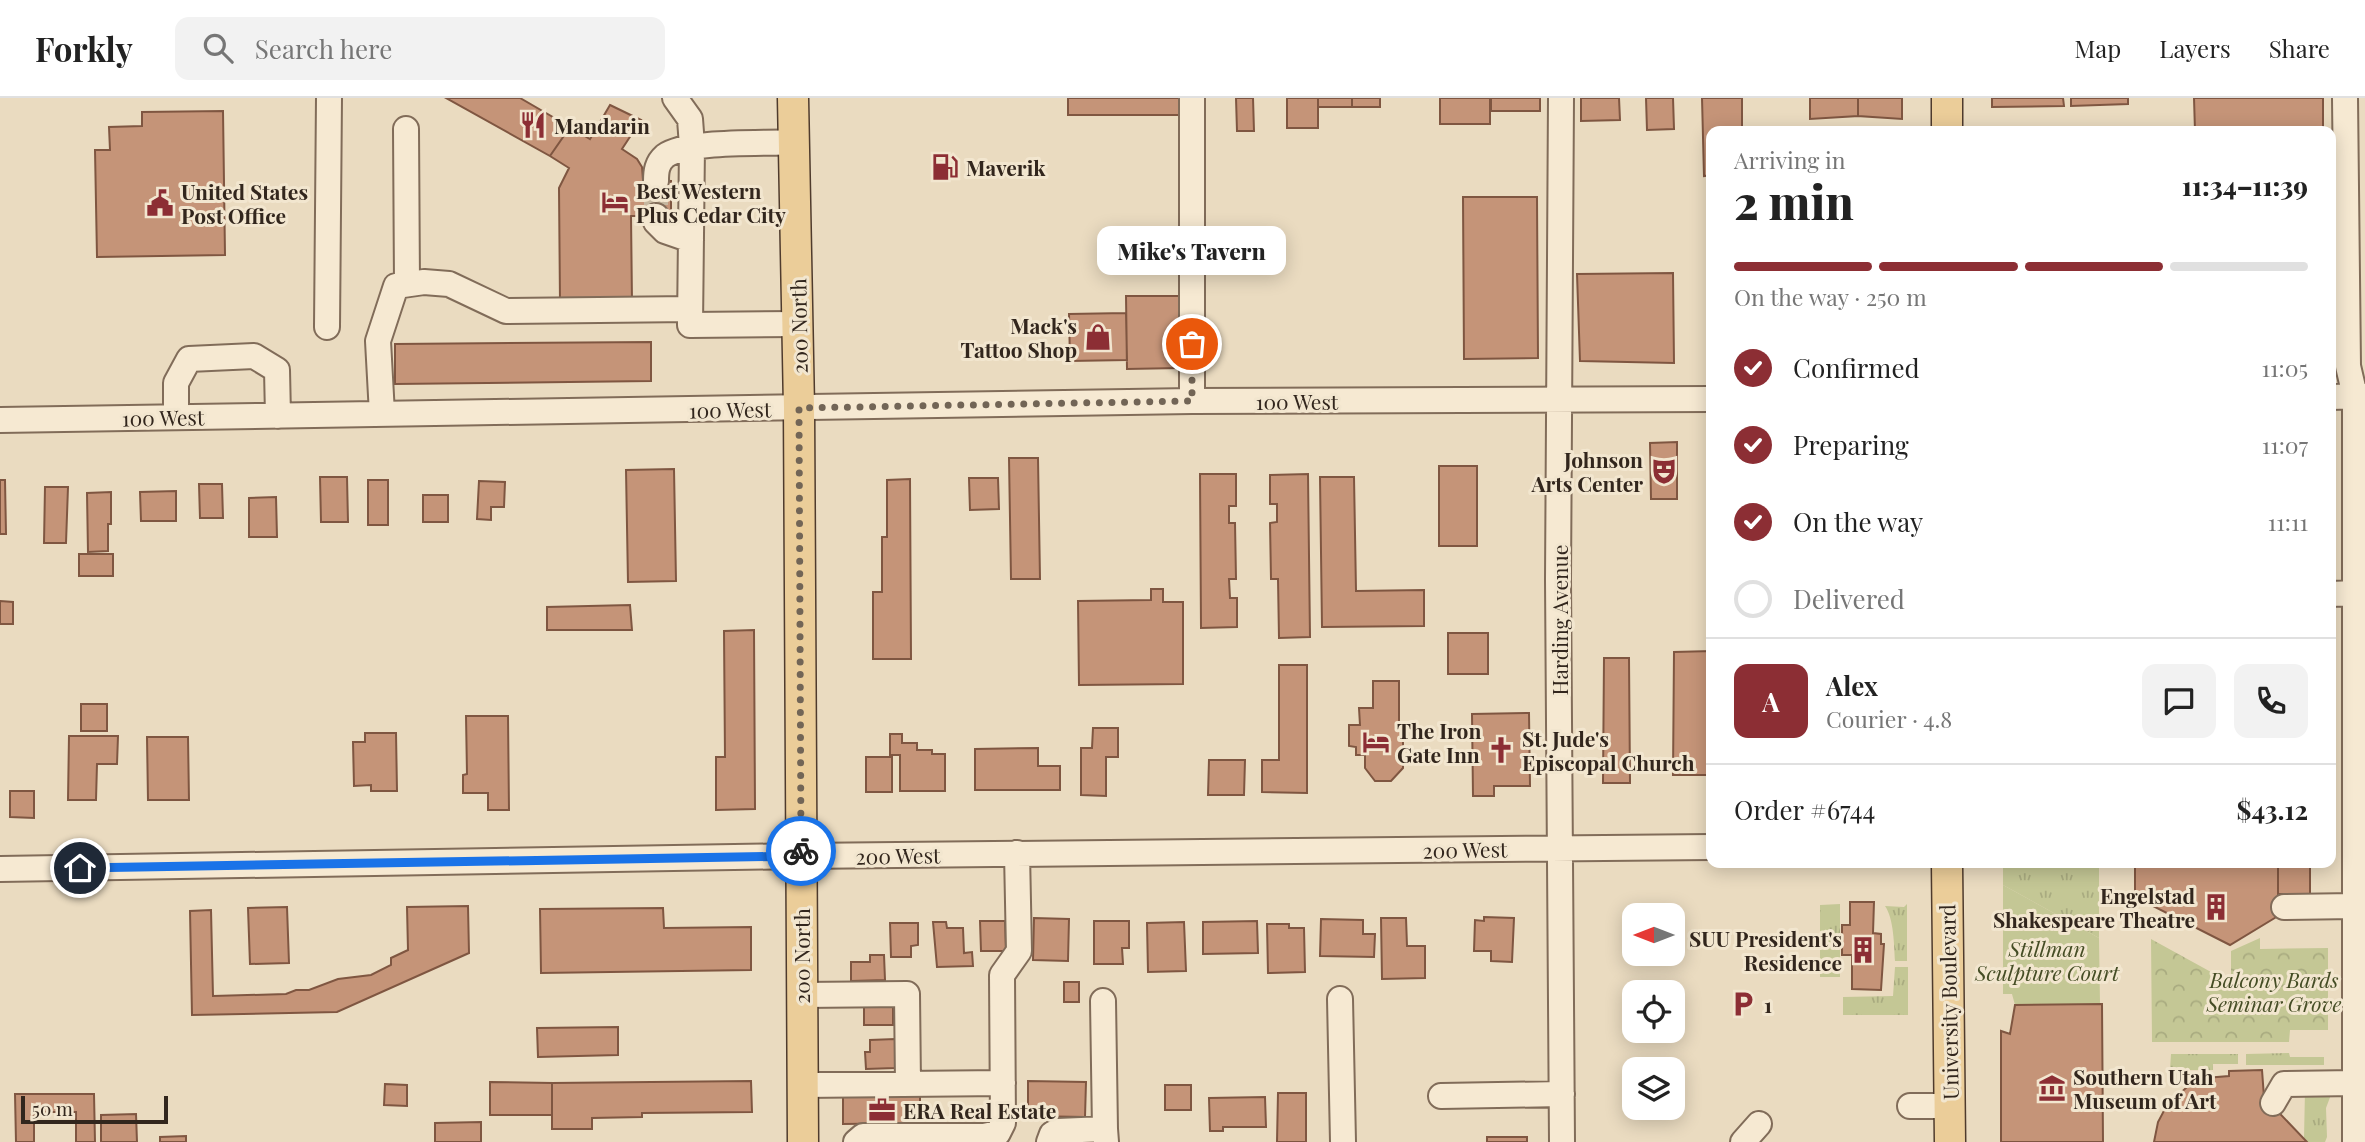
<!DOCTYPE html>
<html lang="en">
<head>
<meta charset="utf-8">
<style>
  :root { --surface:#fff; --page:#f2f2f2; --text:#222; --muted:#767676; --line:#e0e0e0; --accent:#8c2e34 }
  body { margin:0; font-family:"Playfair Display",serif; background:var(--page); color:var(--text); height:100vh; display:flex; flex-direction:column; font-size:26px; white-space:nowrap }
  * { box-sizing:border-box; margin:0 }
  p { font-size:23px; color:var(--muted) }
  .icon { flex:none; width:38px; height:38px; fill:none; stroke:currentColor; stroke-width:2; stroke-linecap:round; stroke-linejoin:round }
  .map { position:relative; flex:1; overflow:hidden }
  .sheet { position:absolute; left:1706px; top:28px; width:630px; height:742px; display:flex; flex-direction:column; background:var(--surface); border-radius:14px; box-shadow:0 4px 18px #0003 }
  .sheet>* { flex:none }
  .needle { width:46px; rotate:270deg }
  .controls { position:absolute; left:1622px; top:805px; display:grid; gap:14px }
  .controls a { display:grid; place-items:center; width:63px; height:63px; border-radius:14px; background:var(--surface); box-shadow:0 4px 18px #0003; font-size:35px }
  .scale { position:absolute; left:21px; bottom:18px; width:147px; box-sizing:border-box; padding-left:7px; border:4px solid #32261d; border-top:0; font-size:19px; line-height:24px; white-space:nowrap; color:#32261d; -webkit-text-stroke:5px #f2e6cf; paint-order:stroke }
  .pin { position:absolute; display:grid; place-items:center; width:60px; height:60px; color:#fff; margin:-30px; border:4px solid #fff; border-radius:50%; box-shadow:0 2px 7px #0007 }
  .courier { position:absolute; display:grid; place-items:center; width:70px; height:70px; margin:-35px; border:5px solid #1a73e8; border-radius:50%; background:#fff; color:#222; box-shadow:0 2px 9px #0007 }
  .bubble { position:absolute; height:49px; border-radius:14px; background:var(--surface); box-shadow:0 4px 18px #0003; font-size:23px; font-weight:800; line-height:49px; text-align:center }
  .headline em { font-style:normal; font-weight:800 }
  .headline div { display:flex; flex-direction:column-reverse }
  .headline { display:flex; align-items:center; justify-content:space-between; height:119px; padding:0 28px }
  h1 { font-size:46px; font-weight:800; line-height:52px }
  .bar { display:grid; grid-template-columns:repeat(4,1fr); gap:10px 7px; align-content:center; height:84px; padding:0 28px }
  .bar i { height:9px; border-radius:5px; background:var(--line) }
  .bar .current { background:var(--accent) }
  .bar p { grid-column:span 4 }
  .line { display:flex; align-items:center; gap:18px; padding:0 28px; border-top:2px solid var(--line) }
  .line div { flex:1 }
  .round { display:grid; place-items:center; flex:none; width:74px; height:74px; border-radius:14px; background:var(--page) }
  ol { padding:0 28px; list-style:none }
  li { display:flex; align-items:center; gap:21px; height:77px }
  li p { margin-inline-start:auto }
  li .icon { padding:7px; border-radius:50%; background:var(--accent); color:#fff; stroke-width:4 }
  li:last-child { color:var(--muted) }
  li i { width:38px; height:38px; border:4px solid var(--line); border-radius:50% }
  header { display:flex; align-items:center; gap:42px; box-sizing:border-box; height:98px; padding:0 35px; background:var(--surface); border-bottom:2px solid var(--line) }
  header strong { font-size:33px }
  nav { display:flex; gap:38px; margin-inline-start:auto; font-size:24px }
  .search { width:490px; height:63px; background:var(--page); display:flex; align-items:center; gap:18px; box-sizing:border-box; padding:0 24px; border-radius:14px; color:var(--muted); font-size:26px }
  .map>svg:first-child { display:block }
</style>
</head>
<body>
<header>
<strong>Forkly</strong>
<div class="search"><svg class="icon" aria-label="search" viewBox="0 0 24 24"><circle cx="10" cy="10" r="6"/><path d="M15 15l6 6"/></svg>Search here</div>
<nav><a>Map</a><a>Layers</a><a>Share</a></nav>
</header>
<div class="map">
<svg width="2365" height="1044" viewBox="0 0 2365 1044">
  <defs>
    <pattern id="grass-tufts" width="24" height="20" patternUnits="userSpaceOnUse" patternTransform="scale(1.75)"><rect width="24" height="20" fill="#c4c795"/><path d="M3 7l-1-3M5 7V3M7 7l1-3M15 17l-1-3M17 17v-4M19 17l1-3" fill="none" stroke="#a9ab80"/></pattern>
    <pattern id="forest-crowns" width="20" height="18" patternUnits="userSpaceOnUse" patternTransform="scale(1.75)"><rect width="20" height="18" fill="#c4c795"/><path d="M2 6a3 3 0 1 1 6 0M12 15a3 3 0 1 1 6 0" fill="none" stroke="#a9ab80"/></pattern>
  </defs>
  <rect width="100%" height="100%" fill="#eadbc0"/>
  <!-- grass -->
  <path fill="url(#grass-tufts)" d="M2003,765H2099V840L2003,787Z
    M1840,806V879H1820V807Z
    M1907,806V863H1895C1894,847 1894,821 1885,808L1904,809Z
    M1895,869H1908V917H1843V899L1893,898Z
    M2289,955L2290,959H2324V967H2246V956Z
    M2171,956H2238V966H2213V972H2170Z
    M2305,992L2332,994L2326,1010L2327,1039L2325,1044H2307L2304,1040Z"/>
  <!-- forest -->
  <path fill="url(#forest-crowns)" d="M2260,840V851L2328,850V932H2290L2289,944H2152L2151,841L2231,885V853Z"/>
  <!-- park -->
  <path fill="#c4c795" d="M2003,787L2099,840L2100,906L2015,907L2012,896H2003Z"/>
  <!-- building -->
  <path fill="#c59478" stroke="#7f5641" stroke-width="2" d="M446,0H520L570,29L550,58Z
    M1068,0H1185V17H1068Z
    M1236,0H1253L1254,33H1237Z
    M1287,0H1318V30H1287Z
    M1318,0H1352V9H1318Z
    M1352,0H1380V9H1352Z
    M1440,0H1490V26H1440Z
    M1491,0H1540V13H1491Z
    M1581,0H1619L1620,22L1581,23Z
    M1646,0H1673L1674,31L1647,32Z
    M1702,0H1742V33H1712V77L1704,78Z
    M1810,0H1858V18L1810,21Z
    M1858,0H1902V21L1858,18Z
    M1992,0H2063L2064,8L1992,9Z
    M2071,0H2128V6L2071,8Z
    M2194,0H2323V33H2195Z
    M610,7L641,22L622,51L637,61L642,69L643,82L671,83V118H631L632,204H560L559,90L569,70L550,58L570,29L590,41Z
    M223,13L225,157L97,159L95,52H110L109,29L142,28V14Z
    M1463,99H1537L1538,260L1464,261Z
    M1673,175L1674,265L1580,263L1577,176Z
    M1126,198H1179L1180,270L1127,271Z
    M1126,215L1127,262L1070,263L1069,216Z
    M651,244V283L395,286V246Z
    M1677,344V401H1651L1650,345Z
    M1009,360H1038L1040,481H1011Z
    M1439,368H1477V448H1439Z
    M674,371L676,483L628,484L626,372Z
    M1200,376H1236V408H1229V425H1235L1236,481H1229L1230,500H1237V529L1201,530Z
    M1308,376L1310,539L1279,540L1278,481H1271L1270,425L1277,424V406H1270V377Z
    M320,379H347L348,424H321Z
    M1320,379H1354L1356,493L1424,492V528L1322,529Z
    M969,380H998L999,411L970,412Z
    M910,381L911,561H873V494H882V439H887V382Z
    M0,382H5L6,436H0Z
    M368,382H388V427H368Z
    M479,383L505,384L504,409H491V422L477,421Z
    M199,386H222L223,420H200Z
    M45,389H68L66,445H44Z
    M176,393V423H141L140,394Z
    M111,394V426H108V453L88,454L87,395Z
    M423,397H448V424H423Z
    M276,399L277,439H249V400Z
    M79,456H113V478H79Z
    M1151,491H1163V504H1183V586L1079,587L1078,503L1151,502Z
    M0,503L13,504V526H0Z
    M630,507L632,532H547V509Z
    M754,532L755,711L716,712V659H725L724,533Z
    M1448,535H1488V576H1448Z
    M1712,553V677H1673L1674,554Z
    M1604,560H1629L1630,685H1603Z
    M1279,567H1307V695L1262,694V662H1279Z
    M1373,583H1399V626H1403V670L1391,683H1375L1365,670V657H1356V649L1349,648V627H1360L1359,610H1373Z
    M81,606H107V633H81Z
    M1529,615L1530,688H1494V698H1473L1472,616Z
    M466,618H508L509,712H488V695H463V677L467,676Z
    M1093,630H1118V659H1106V698L1081,697V650H1092Z
    M365,635H396L397,693H371V687L354,688L353,644H365Z
    M890,636H902V645H917V652H932V656H945V693H900V657H890Z
    M69,638H118L117,666H97L96,702H68Z
    M147,639H188L189,702H148Z
    M1038,650V668H1060V692H975V651Z
    M866,659H892V694H866Z
    M1209,662H1245L1244,697H1208Z
    M10,693H34V720L10,719Z
    M2135,765H2278V818L2230,847L2135,799Z
    M2278,765H2310V796H2278Z
    M1850,804H1874L1873,835L1881,836V846H1884L1881,892L1852,891V857H1842V827H1850Z
    M468,808L469,855L337,914L192,917L190,813L211,812L213,898L286,896L296,892H309L338,881L371,877L391,867V860L408,852L407,809Z
    M287,809L289,865L250,866L248,810Z
    M663,810L664,830L751,829V872L541,875L540,811Z
    M1484,819L1514,820L1512,864L1491,863V853H1474L1475,822L1484,823Z
    M1034,820L1069,821L1068,863L1033,862Z
    M1381,820H1406L1407,848H1425V880L1382,881Z
    M1321,821L1363,822V836H1375L1374,859L1320,858Z
    M980,823H1005L1006,853H981Z
    M1094,823H1129V850H1122L1123,866H1094Z
    M1257,823L1258,855L1203,856V824Z
    M933,824H946L947,830H963L964,855L972,854L973,868L937,869Z
    M1184,824L1186,873L1148,874L1147,825Z
    M890,825H918V847L911,848V859H891Z
    M1267,826H1289V830H1304L1305,874L1268,875Z
    M870,857H884L885,882L851,883V864H870Z
    M1064,884H1079V904H1064Z
    M893,904V927H864V905Z
    M2102,906L2103,1044H2001V933L2010,936L2015,907Z
    M618,929V957L538,959L537,930Z
    M895,941V970L866,971L865,954H870V942Z
    M2262,972L2264,999L2307,1044H2154L2158,1024L2167,1007L2187,989L2205,980L2229,978V973Z
    M751,983L752,1014L642,1015V1019L592,1020V1031H552V985Z
    M1028,983L1086,984L1085,1019L1028,1018Z
    M490,984L552,985V1017H490Z
    M385,986L407,987V1008L384,1007Z
    M1165,987H1191V1012H1165Z
    M1278,995H1306V1044H1277Z
    M15,996H94L95,1044H76V1014H34V1044H16Z
    M843,998H920V1025L843,1026Z
    M1265,999L1266,1029H1223V1033H1210L1209,1000Z
    M136,1016L137,1044H101V1017Z
    M481,1024V1044H435V1025Z
    M186,1038V1044H160V1039Z
    M1487,1039H1527V1044H1487Z"/>
  <g fill="none" stroke-linecap="round" stroke-linejoin="round">
    <!-- minor-tunnel -->
    <path stroke="#c5b79f" stroke-width="24" stroke-dasharray="24 12" stroke-linecap="butt" d="M656,83V118"/>
    <defs>
      <path id="minor" d="M675,0L690,21L692,48L690,227L798,226
        M1192,0V303
        M1561,0L1558,482L1562,1044
        M2345,0L2348,268L2355,298V1044
        M406,31L407,186
        M656,83C656,73 657,65 665,58C687,42 765,46 794,44
        M656,118V124L665,133L691,142
        M327,229L329,0
        M2331,299L2365,298
        M382,316L378,243L396,188L424,184L449,186L506,213L690,211
        M176,319V285L189,261L254,258L277,272L278,318
        M0,322L1192,303L1712,301
        M2331,496L2355,495
        M0,771L801,758L1712,749
        M2284,809L2354,808
        M802,897L907,896L908,986
        M1340,901L1343,1044
        M1103,903L1105,1031
        M802,987L1003,985
        M1441,998L1562,996
        M2273,1005L2284,986L2354,985
        M1910,1008H1949
        M856,1044L863,1038H984L998,1035L1003,1025L1002,877L1019,853L1017,755
        M1049,1044L1052,1036L1058,1033L1105,1031L1106,1044
        M1743,1044L1759,1026"/>
      <path id="major" d="M793,0L799,310L803,1044
        M1947,0V33
        M1947,765L1950,1044"/>
    </defs>
    <!-- minor casing -->
    <use href="#minor" stroke="#816c59" stroke-width="28"/>
    <!-- major casing -->
    <use href="#major" stroke="#4f3b2d" stroke-width="33"/>
    <!-- minor -->
    <use href="#minor" stroke="#f6e9d2" stroke-width="24"/>
    <!-- major -->
    <use href="#major" stroke="#ebcd99" stroke-width="30"/>
  </g>
  <g fill="none" stroke-linecap="round" stroke-linejoin="round">
    <!-- done -->
    <path stroke="#726556" stroke-width="7" stroke-dasharray="0 12.6" d="M801,753L799,310L1192,303V246"/>
    <!-- route -->
    <path stroke="#1a73e8" stroke-width="9" d="M80,770L801,758V753"/>
  </g>
  <!-- icons -->
  <defs>
    <symbol id="restaurant-bare" viewBox="-9 -9 18 18"><path d="M-5-6h1v4h1v-4h1v4h1v-4h1v5L-1.5 .5V6h-2V.5L-5-1ZM5-6V6H3V1.5H1.5Q1.5-4 5-6Z" fill="#8c2e34" stroke="#f2e6cf" stroke-width="2.5" paint-order="stroke"/></symbol>
    <symbol id="fuel-bare" viewBox="-9 -9 18 18"><path d="M-5.5-6h7V0h2V4h1.3V-2.5L3-4.5l.8-.8L6-3V5H2.5V1h-1V6h-7ZM-4.2-4.7v3.2H.2V-4.7Z" fill="#8c2e34" stroke="#f2e6cf" stroke-width="2.5" paint-order="stroke"/></symbol>
    <symbol id="hotel-bare" viewBox="-9 -9 18 18"><path d="M-6-4.5h1.5V1H6V5H4.5V3h-9V5H-6ZM-4 0a1.8 1.8 0 1 1 3.6 0ZM.5 0V-2.5h3Q6-2.5 6 0Z" fill="#8c2e34" stroke="#f2e6cf" stroke-width="2.5" paint-order="stroke"/></symbol>
    <symbol id="civic-bare" viewBox="-9 -9 18 18"><path d="M-.6-6.5H3V-4.5H.6V-3L4-1V1h2V6H-6V1h2V-1L-.6-3ZM-1.2 2.5V6h2.4V2.5Z" fill="#8c2e34" stroke="#f2e6cf" stroke-width="2.5" paint-order="stroke"/></symbol>
    <symbol id="shop-bare" viewBox="-9 -9 18 18"><path d="M-5-2.5h2.3a2.7 3.5 0 0 1 5.4 0H5L5.5 6h-11ZM-1.5-2.5h3a1.5 2.3 0 0 0-3 0Z" fill="#8c2e34" stroke="#f2e6cf" stroke-width="2.5" paint-order="stroke"/></symbol>
    <symbol id="theatre-bare" viewBox="-9 -9 18 18"><path d="M-5-5.5Q0-4 5-5.5V0Q5 5 0 6Q-5 5-5 0ZM-3.3-2.5H-1v1.5H-3.3ZM1-2.5H3.3v1.5H1ZM-2.8 1Q0 5.5 2.8 1Z" fill="#8c2e34" stroke="#f2e6cf" stroke-width="2.5" paint-order="stroke"/></symbol>
    <symbol id="church-bare" viewBox="-9 -9 18 18"><path d="M-1.2-6h2.4v3.5h3.3v2.4h-3.3V6h-2.4V-.1h-3.3v-2.4h3.3Z" fill="#8c2e34" stroke="#f2e6cf" stroke-width="2.5" paint-order="stroke"/></symbol>
    <symbol id="building-bare" viewBox="-9 -9 18 18"><path d="M-4-6H4V6H1V3H-1V6H-4ZM-2.5-4.3h1.7v1.8h-1.7ZM.8-4.3h1.7v1.8H.8ZM-2.5-1h1.7V.8h-1.7ZM.8-1h1.7V.8H.8Z" fill="#8c2e34" stroke="#f2e6cf" stroke-width="2.5" paint-order="stroke"/></symbol>
    <symbol id="parking-bare" viewBox="-9 -9 18 18"><path d="M-3.5-5.5H1a3.5 3.5 0 0 1 0 7H-1V5.5H-3.5ZM-1-3.4V-.6H.8a1.4 1.4 0 0 0 0-2.8Z" fill="#8c2e34" stroke="#f2e6cf" stroke-width="2.5" paint-order="stroke"/></symbol>
    <symbol id="museum-bare" viewBox="-9 -9 18 18"><path d="M0-6L6-3V-2H-6V-3ZM-5-1h2V3h-2ZM-1-1h2V3h-2ZM3-1h2V3H3ZM-6 4H6V6H-6Z" fill="#8c2e34" stroke="#f2e6cf" stroke-width="2.5" paint-order="stroke"/></symbol>
    <symbol id="office-bare" viewBox="-9 -9 18 18"><path d="M-6-3h4V-5.5h4V-3h4V5H-6ZM-1-4.5V-3h2v-1.5ZM-6 0V1H6V0Z" fill="#8c2e34" stroke="#f2e6cf" stroke-width="2.5" paint-order="stroke"/></symbol>
  </defs>
  <g fill-rule="evenodd">
    <use href="#restaurant-bare" x="514" y="8" width="38" height="38"/>
    <use href="#fuel-bare" x="926" y="50" width="38" height="38"/>
    <use href="#hotel-bare" x="596" y="85" width="38" height="38"/>
    <use href="#civic-bare" x="141" y="86" width="38" height="38"/>
    <use href="#shop-bare" x="1079" y="220" width="38" height="38"/>
    <use href="#theatre-bare" x="1645" y="354" width="38" height="38"/>
    <use href="#hotel-bare" x="1357" y="625" width="38" height="38"/>
    <use href="#church-bare" x="1482" y="633" width="38" height="38"/>
    <use href="#building-bare" x="2197" y="790" width="38" height="38"/>
    <use href="#building-bare" x="1844" y="833" width="38" height="38"/>
    <use href="#parking-bare" x="1724" y="887" width="38" height="38"/>
    <use href="#museum-bare" x="2033" y="971" width="38" height="38"/>
    <use href="#office-bare" x="863" y="993" width="38" height="38"/>
  </g>
  <g text-anchor="middle" dominant-baseline="central" stroke-width="6" stroke-linejoin="round" paint-order="stroke">
    <!-- poi labels -->
    <g font-size="21" font-weight="bold" fill="#32261d" stroke="#f2e6cf" text-anchor="start">
      <text x="554" y="27">Mandarin</text>
      <text x="966" y="69">Maverik</text>
      <text x="636" y="92">Best Western<tspan x="636" dy="24">Plus Cedar City</tspan></text>
      <text x="181" y="93">United States<tspan x="181" dy="24">Post Office</tspan></text>
      <text x="1077" y="227" text-anchor="end">Mack's<tspan x="1077" dy="24">Tattoo Shop</tspan></text>
      <text x="1643" y="361" text-anchor="end">Johnson<tspan x="1643" dy="24">Arts Center</tspan></text>
      <text x="1397" y="632">The Iron<tspan x="1397" dy="24">Gate Inn</tspan></text>
      <text x="1522" y="640">St. Jude's<tspan x="1522" dy="24">Episcopal Church</tspan></text>
      <text x="2195" y="797" text-anchor="end">Engelstad<tspan x="2195" dy="24">Shakespeare Theatre</tspan></text>
      <text x="1842" y="840" text-anchor="end">SUU President's<tspan x="1842" dy="24">Residence</tspan></text>
      <text x="1764" y="906">1</text>
      <text x="2073" y="978">Southern Utah<tspan x="2073" dy="24">Museum of Art</tspan></text>
      <text x="903" y="1012">ERA Real Estate</text>
    </g>
    <!-- street labels -->
    <g font-size="21" fill="#32261d" stroke="#f2e6cf">
      <text transform="translate(798 228) rotate(-91)">200 North</text>
      <text x="1297" y="303">100 West</text>
      <text transform="translate(730 311) rotate(-1)">100 West</text>
      <text transform="translate(163 319) rotate(-1)">100 West</text>
      <text transform="translate(1559 522) rotate(-90)">Harding Avenue</text>
      <text transform="translate(1465 751) rotate(-1)">200 West</text>
      <text transform="translate(898 757) rotate(-1)">200 West</text>
      <text transform="translate(801 858) rotate(-90)">200 North</text>
      <text transform="translate(1948 904) rotate(-91)">University Boulevard</text>
    </g>
    <!-- park labels -->
    <g font-size="21" font-style="italic" fill="#454d25" stroke="#f2e6cf">
      <text x="2047" y="850">Stillman<tspan x="2047" dy="24">Sculpture Court</tspan></text>
      <text x="2274" y="881">Balcony Bards<tspan x="2274" dy="24">Seminar Grove</tspan></text>
    </g>
  </g>
</svg>
<div class="controls">
<a><svg class="needle" viewBox="-14 -14 28 28"><path d="M0-13l5 13h-10z" fill="#e53935"/><path d="M0 13l5-13h-10z" fill="#767676"/></svg></a>
<a><svg class="icon" aria-label="locate" viewBox="0 0 24 24"><circle cx="12" cy="12" r="6"/><path d="M12 2v4M12 18v4M2 12h4M18 12h4"/></svg></a>
<a><svg class="icon" aria-label="layers" viewBox="0 0 24 24"><path d="M12 4l9 5-9 5-9-5zM3 14l9 5 9-5"/></svg></a>
</div>
<div class="scale">50 m</div>
<div class="pin" style="left:1192px;top:246px;background:#ea580c"><svg class="icon" aria-label="bag" viewBox="0 0 24 24"><path d="M5 8h14l-1 12H6zM9 8a3 3 0 0 1 6 0"/></svg></div>
<div class="pin" style="left:80px;top:770px;background:#1f2937"><svg class="icon" aria-label="home" viewBox="0 0 24 24"><path d="M3 11l9-7 9 7M6 9v11h12V9"/></svg></div>
<div class="courier" style="left:801px;top:753px"><svg class="icon" aria-label="bike" viewBox="0 0 24 24"><circle cx="6" cy="16" r="4"/><circle cx="18" cy="16" r="4"/><path d="M6 16l4-8h5l3 8M10 8l3 8H6M13 5h3"/></svg></div>
<div class="bubble" style="left:1097px;top:128px;width:189px">Mike's Tavern</div>
<section class="sheet">
<div class="headline"><div><h1>2 min</h1><p>Arriving in</p></div><em>11:34–11:39</em></div>
<div class="bar"><i class="current"></i><i class="current"></i><i class="current"></i><i></i><p>On the way · 250 m</p></div>
<ol>
<li><svg class="icon" aria-label="check" viewBox="0 0 24 24"><path d="M5 12l5 5 9-10"/></svg>Confirmed<p>11:05</p></li>
<li><svg class="icon" aria-label="check" viewBox="0 0 24 24"><path d="M5 12l5 5 9-10"/></svg>Preparing<p>11:07</p></li>
<li><svg class="icon" aria-label="check" viewBox="0 0 24 24"><path d="M5 12l5 5 9-10"/></svg>On the way<p>11:11</p></li>
<li><i></i>Delivered</li>
</ol>
<div class="line" style="height:126px"><b class="round" style="background:var(--accent);color:#fff">A</b><div><b>Alex</b><p>Courier · 4.8</p></div><a class="round"><svg class="icon" aria-label="chat" viewBox="0 0 24 24"><path d="M4 5h16v11H9l-5 4z"/></svg></a><a class="round"><svg class="icon" aria-label="phone" viewBox="0 0 24 24"><path d="M5 4h4l2 5-3 2q2 4 5 5l2-3 5 2v4C11 20 4 13 5 4z"/></svg></a></div>
<div class="line" style="height:91px"><div>Order #6744</div><b>$43.12</b></div>
</section>
</div>
</body>
</html>
